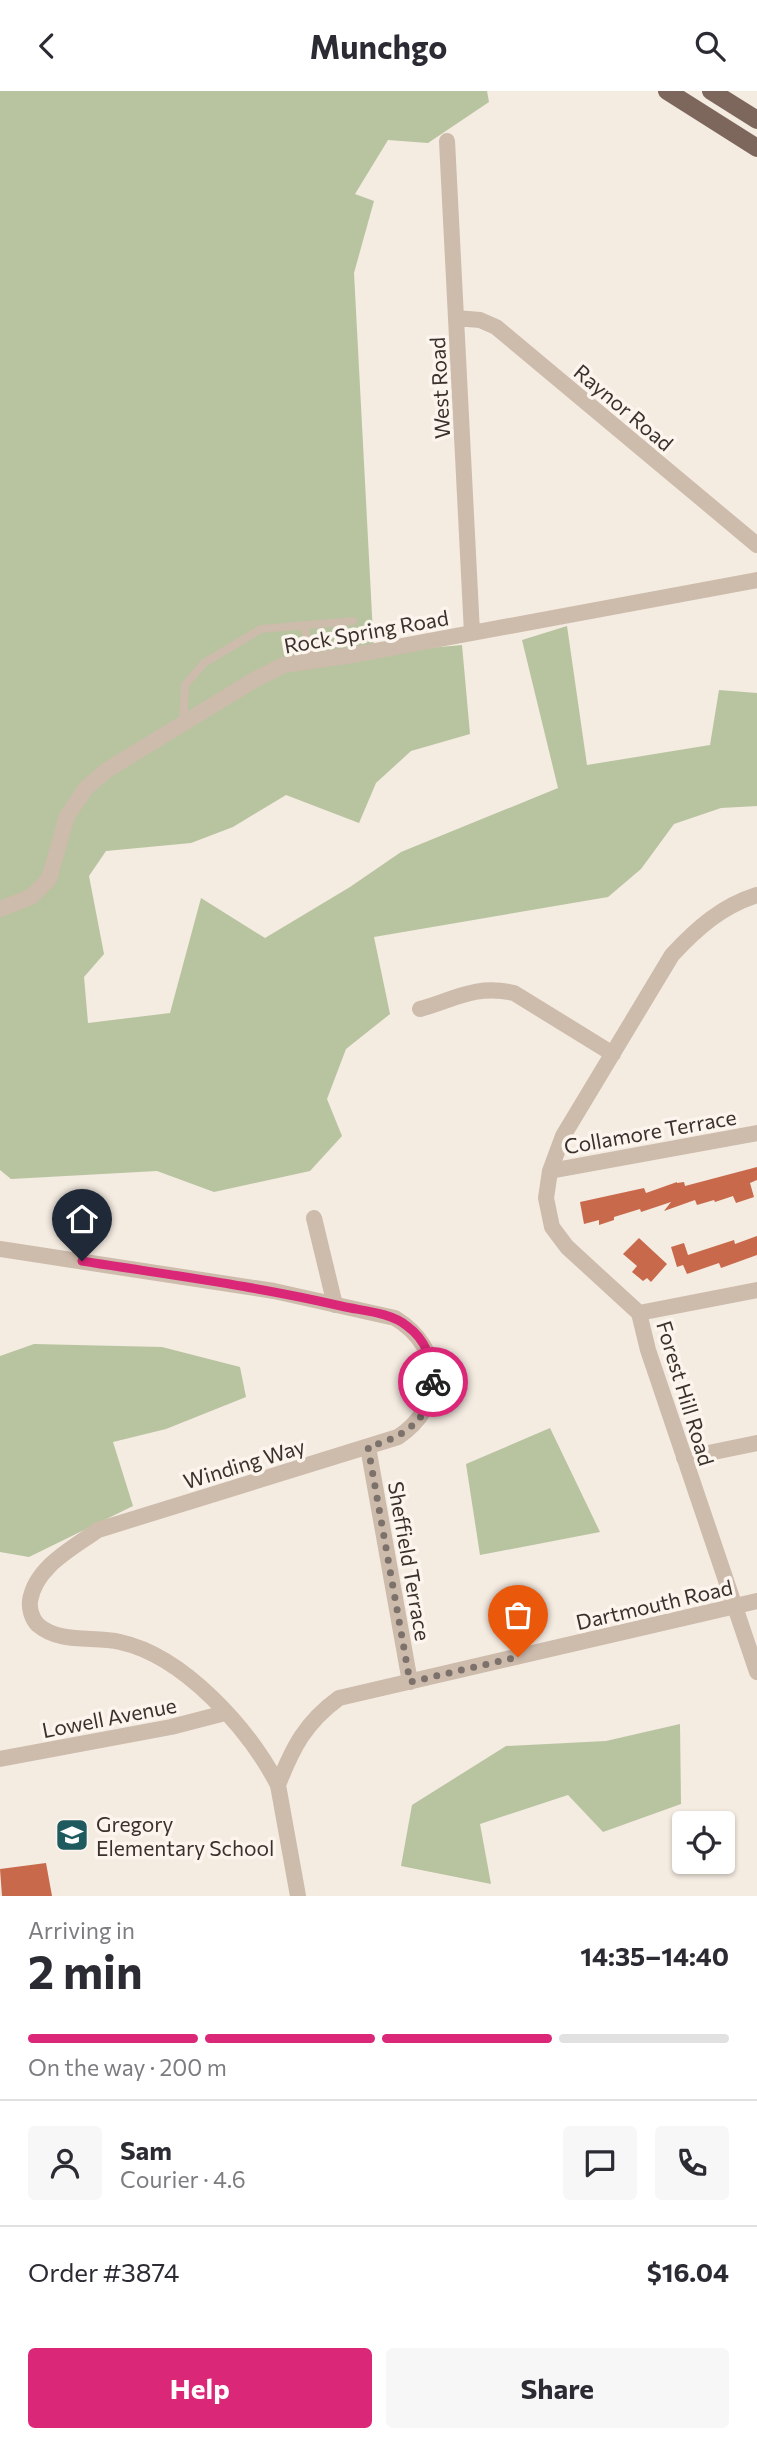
<!DOCTYPE html>
<html lang="en">
<head>
<meta charset="utf-8">
<style>
  :root { --surface:#fff; --page:#f7f7f7; --text:#2b2b33; --muted:#7c7c81; --line:#e1e1e2; --accent:#db2777 }
  body { margin:0; font-family:Commissioner,sans-serif; background:var(--page); color:var(--text); height:100vh; display:flex; flex-direction:column; font-size:26px; white-space:nowrap }
  * { box-sizing:border-box; margin:0 }
  p { font-size:23px; color:var(--muted) }
  .icon { flex:none; width:38px; height:38px; fill:none; stroke:currentColor; stroke-width:2; stroke-linecap:round; stroke-linejoin:round }
  .map { position:relative; height:1805px; overflow:hidden }
  .drawer { display:flex; flex-direction:column; background:var(--surface); flex:1 }
  .drawer>* { flex:none }
  .controls { position:absolute; left:672px; top:1720px; display:grid; gap:14px }
  .controls a { display:grid; place-items:center; width:63px; height:63px; border-radius:7px; background:var(--surface); box-shadow:0 2px 5px #0004; font-size:35px }
  .pin { position:absolute; display:grid; place-items:center; width:60px; height:60px; color:#fff; margin:-72px -30px; border-radius:50% 50% 50% 0; rotate:-45deg; box-shadow:0 0 7px #0007 }
  .pin .icon { rotate:45deg }
  .courier { position:absolute; display:grid; place-items:center; width:70px; height:70px; margin:-35px; border:5px solid #db2777; border-radius:50%; background:#fff; color:#222; box-shadow:0 2px 9px #0007 }
  .headline em { font-style:normal; font-weight:700 }
  .headline div { display:flex; flex-direction:column-reverse }
  .headline { display:flex; align-items:center; justify-content:space-between; height:119px; padding:0 28px }
  h1 { font-size:46px; font-weight:700; line-height:52px }
  .bar { display:grid; grid-template-columns:repeat(4,1fr); gap:10px 7px; align-content:center; height:84px; padding:0 28px }
  .bar i { height:9px; border-radius:5px; background:var(--line) }
  .bar .active { background:var(--accent) }
  .bar p { grid-column:span 4 }
  .line { display:flex; align-items:center; gap:18px; padding:0 28px; border-top:2px solid var(--line) }
  .line div { flex:1 }
  .round { display:grid; place-items:center; flex:none; width:74px; height:74px; border-radius:7px; background:var(--page) }
  .primary-button { display:flex; gap:14px; margin-top:auto; padding:14px 28px }
  .primary-button a { flex:1; height:80px; border-radius:7px; background:var(--accent); color:#fff; font-size:28px; font-weight:700; line-height:80px; text-align:center }
  .primary-button a+a { background:var(--page); color:var(--text) }
  header { display:flex; justify-content:space-between; align-items:center; height:91px; padding:0 28px; background:var(--surface); font-size:32px; font-weight:700 }
  .map>svg:first-child { display:block }
</style>
</head>
<body>
<header><svg class="icon" aria-label="back" viewBox="0 0 24 24"><path d="M15 5l-7 7 7 7"/></svg>Munchgo<svg class="icon" aria-label="search" viewBox="0 0 24 24"><circle cx="10" cy="10" r="6"/><path d="M15 15l6 6"/></svg></header>
<div class="map">
<svg width="757" height="1805" viewBox="0 0 757 1805">
  <rect width="100%" height="100%" fill="#f4ebe1"/>
  <!-- green -->
  <path fill="#b8c4a0" d="M0,0H487L489,11L428,52L388,49L355,103L374,110L354,182L374,562L462,554L470,643L411,660L376,692L359,732L286,704L233,736L191,752L106,760L89,785L104,863L84,886L88,932L170,922L201,807L265,847L350,796L401,761L558,697L522,549L567,535L587,674L710,654L719,599L757,602V715L721,717L674,733L641,778L608,806L374,846L390,923L346,958L327,1008L342,1045L310,1080L214,1101L157,1080L11,1088L0,1079Z
    M34,1253L162,1256L240,1276L246,1306L166,1338L113,1351L133,1415L29,1466L0,1461V1265Z
    M550,1337L600,1441L480,1464L466,1373Z
    M680,1633L681,1713L603,1741L568,1704L480,1733L491,1793L401,1775L412,1714L506,1655L606,1650Z"/>
  <!-- building -->
  <path fill="#c8694b" d="M757,1076V1089L750,1092L754,1106L736,1112L733,1105L715,1111L714,1109L697,1114L695,1109L664,1120L671,1111L641,1121L640,1118L614,1126V1129L599,1134V1129L584,1133L580,1111L644,1097L646,1102L677,1091V1092L684,1091L685,1095Z
    M757,1145V1164L721,1177L719,1172L687,1183L683,1174L677,1176L671,1156L684,1152L688,1164L734,1149L735,1153Z
    M639,1147L667,1173L651,1191L647,1187L643,1190L632,1181L637,1175L623,1163Z
    M46,1772L52,1805H2L0,1778Z"/>
  <g fill="none" stroke-linecap="round" stroke-linejoin="round">
    <!-- lane -->
    <path stroke="#cdbbac" stroke-width="8" d="M304,534L312,569
      M183,633L185,594L204,572L261,538L353,530"/>
    <!-- street -->
    <path stroke="#cdbbac" stroke-width="16" d="M447,50L472,542
      M456,227L480,229L496,236L757,454
      M757,804C722,815 697,837 672,864L563,1045L550,1080L546,1107L552,1136L567,1156L639,1222L648,1259L757,1581
      M0,818L31,806L49,788L67,725L86,697L107,679L254,589L284,574L359,563L757,489
      M420,918C453,909 476,893 514,902L613,963
      M550,1080L757,1042
      M314,1127L335,1214
      M0,1158L274,1200L395,1227C444,1257 446,1314 398,1346L98,1439C73,1457 35,1476 30,1510C29,1518 32,1528 38,1534C60,1553 93,1545 120,1551C184,1565 249,1638 278,1694L298,1805
      M639,1222L757,1199
      M368,1356L410,1591
      M684,1367L757,1352
      M0,1668L171,1636L225,1622
      M278,1694C293,1656 305,1632 339,1607L757,1510"/>
    <!-- primary -->
    <path stroke="#7d675c" stroke-width="18" d="M667,0L757,57
      M711,0L757,29"/>
  </g>
  <g fill="none" stroke-linecap="round" stroke-linejoin="round">
    <!-- done -->
    <path stroke="#7c716b" stroke-width="7" stroke-dasharray="0 12.6" d="M433,1291C431,1330 401,1347 368,1356L410,1591L518,1566"/>
    <!-- route -->
    <path stroke="#db2777" stroke-width="9" d="M82,1170C169,1184 256,1195 341,1215C362,1220 390,1221 407,1235C425,1248 434,1270 433,1291"/>
  </g>
  <!-- icons -->
  <defs>
    <symbol id="school-square" viewBox="-11 -11 22 22"><rect x="-9" y="-9" width="18" height="18" rx="4" fill="#1f5a5e" stroke="#fbf5ee"/><path d="M0-5L7-2L0 1L-7-2ZM-4 1L0 2.5L4 1V4Q0 6-4 4Z" fill="#fff"/></symbol>
  </defs>
  <g fill-rule="evenodd">
    <use href="#school-square" x="53" y="1725" width="38" height="38"/>
  </g>
  <g text-anchor="middle" dominant-baseline="central" stroke-width="7" stroke-linejoin="round" paint-order="stroke">
    <!-- street labels -->
    <g font-size="21" fill="#3b302b" stroke="#fbf5ee">
      <text transform="translate(439 297) rotate(-93)">West Road</text>
      <text transform="translate(624 316) rotate(40)">Raynor Road</text>
      <text transform="translate(366 540) rotate(-10)">Rock Spring Road</text>
      <text transform="translate(650 1040) rotate(-10)">Collamore Terrace</text>
      <text transform="translate(686 1302) rotate(73)">Forest Hill Road</text>
      <text transform="translate(244 1372) rotate(-17)">Winding Way</text>
      <text transform="translate(410 1470) rotate(80)">Sheffield Terrace</text>
      <text transform="translate(654 1513) rotate(-13)">Dartmouth Road</text>
      <text transform="translate(109 1626) rotate(-11)">Lowell Avenue</text>
    </g>
    <!-- poi labels -->
    <g font-size="21" fill="#3b302b" stroke="#fbf5ee" text-anchor="start">
      <text x="96" y="1732">Gregory<tspan x="96" dy="24">Elementary School</tspan></text>
    </g>
  </g>
</svg>
<div class="controls">
<a><svg class="icon" aria-label="locate" viewBox="0 0 24 24"><circle cx="12" cy="12" r="6"/><path d="M12 2v4M12 18v4M2 12h4M18 12h4"/></svg></a>
</div>
<div class="pin" style="left:518px;top:1566px;background:#ea580c"><svg class="icon" aria-label="bag" viewBox="0 0 24 24"><path d="M5 8h14l-1 12H6zM9 8a3 3 0 0 1 6 0"/></svg></div>
<div class="pin" style="left:82px;top:1170px;background:#1f2937"><svg class="icon" aria-label="home" viewBox="0 0 24 24"><path d="M3 11l9-7 9 7M6 9v11h12V9"/></svg></div>
<div class="courier" style="left:433px;top:1291px"><svg class="icon" aria-label="bike" viewBox="0 0 24 24"><circle cx="6" cy="16" r="4"/><circle cx="18" cy="16" r="4"/><path d="M6 16l4-8h5l3 8M10 8l3 8H6M13 5h3"/></svg></div>
</div>
<section class="drawer">
<div class="headline"><div><h1>2 min</h1><p>Arriving in</p></div><em>14:35–14:40</em></div>
<div class="bar"><i class="active"></i><i class="active"></i><i class="active"></i><i></i><p>On the way · 200 m</p></div>
<div class="line" style="height:126px"><a class="round"><svg class="icon" aria-label="person" viewBox="0 0 24 24"><circle cx="12" cy="8" r="4"/><path d="M4 21q1-7 8-7t8 7"/></svg></a><div><b>Sam</b><p>Courier · 4.6</p></div><a class="round"><svg class="icon" aria-label="chat" viewBox="0 0 24 24"><path d="M4 5h16v11H9l-5 4z"/></svg></a><a class="round"><svg class="icon" aria-label="phone" viewBox="0 0 24 24"><path d="M5 4h4l2 5-3 2q2 4 5 5l2-3 5 2v4C11 20 4 13 5 4z"/></svg></a></div>
<div class="line" style="height:91px"><div>Order #3874</div><b>$16.04</b></div>
<div class="primary-button"><a>Help</a><a>Share</a></div>
</section>
</body>
</html>
